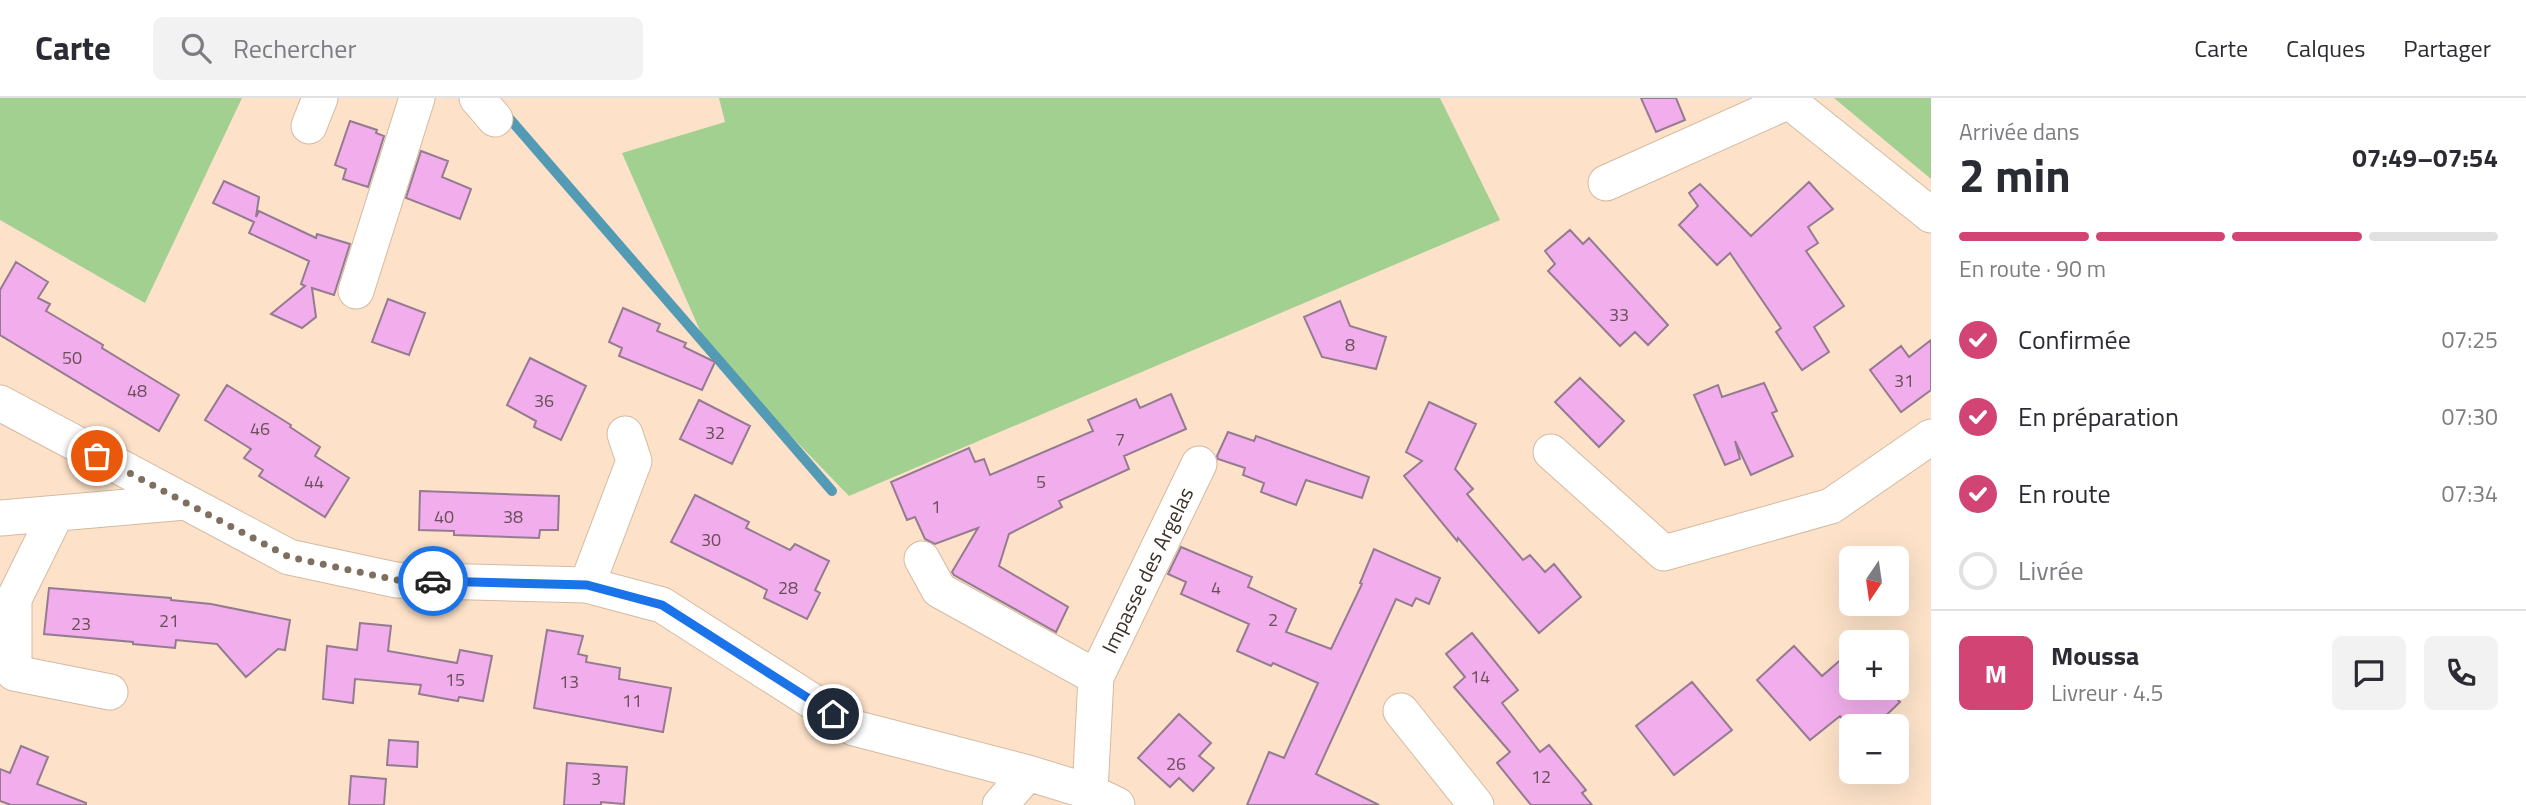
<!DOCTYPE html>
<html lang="fr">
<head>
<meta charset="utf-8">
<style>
  :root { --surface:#fff; --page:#f2f2f3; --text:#2b2b33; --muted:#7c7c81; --line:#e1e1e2; --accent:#d14473 }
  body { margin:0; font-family:"Titillium Web",sans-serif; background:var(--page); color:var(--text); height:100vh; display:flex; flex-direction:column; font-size:26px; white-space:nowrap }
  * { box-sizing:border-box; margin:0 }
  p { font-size:23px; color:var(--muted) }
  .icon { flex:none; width:38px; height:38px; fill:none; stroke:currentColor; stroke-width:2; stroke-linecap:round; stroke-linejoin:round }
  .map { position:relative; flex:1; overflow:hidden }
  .details { display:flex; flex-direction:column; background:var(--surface); width:595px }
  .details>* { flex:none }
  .needle { width:46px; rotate:193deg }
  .controls { position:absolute; left:1839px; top:448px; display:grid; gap:14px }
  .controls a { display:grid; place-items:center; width:70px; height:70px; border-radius:10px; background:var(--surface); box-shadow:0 7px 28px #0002; font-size:35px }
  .pin { position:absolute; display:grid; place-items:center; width:60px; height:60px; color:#fff; margin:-30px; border:4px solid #fff; border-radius:50%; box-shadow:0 2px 7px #0007 }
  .courier { position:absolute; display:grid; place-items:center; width:70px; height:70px; margin:-35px; border:5px solid #1a73e8; border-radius:50%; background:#fff; color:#222; box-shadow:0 2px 9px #0007 }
  .summary em { font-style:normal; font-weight:700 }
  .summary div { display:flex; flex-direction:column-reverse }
  .summary { display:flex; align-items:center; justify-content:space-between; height:119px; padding:0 28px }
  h1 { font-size:46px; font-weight:700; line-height:52px }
  .bar { display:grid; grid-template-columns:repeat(4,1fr); gap:10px 7px; align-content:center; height:84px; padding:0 28px }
  .bar i { height:9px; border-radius:5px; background:var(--line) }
  .bar .current { background:var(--accent) }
  .bar p { grid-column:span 4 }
  .line { display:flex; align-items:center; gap:18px; padding:0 28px; border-top:2px solid var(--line) }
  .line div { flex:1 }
  .round { display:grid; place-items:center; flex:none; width:74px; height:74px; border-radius:10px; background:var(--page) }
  ol { padding:0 28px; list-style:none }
  li { display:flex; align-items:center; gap:21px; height:77px }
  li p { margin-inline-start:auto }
  li .icon { padding:7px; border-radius:50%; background:var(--accent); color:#fff; stroke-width:4 }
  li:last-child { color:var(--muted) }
  li i { width:38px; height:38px; border:4px solid var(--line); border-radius:50% }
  header { display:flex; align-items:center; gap:42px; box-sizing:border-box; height:98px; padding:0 35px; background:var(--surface); border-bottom:2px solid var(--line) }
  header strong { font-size:33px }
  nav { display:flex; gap:38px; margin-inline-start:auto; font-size:24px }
  .search { width:490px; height:63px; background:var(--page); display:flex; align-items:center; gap:18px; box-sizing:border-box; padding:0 24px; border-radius:10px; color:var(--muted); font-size:26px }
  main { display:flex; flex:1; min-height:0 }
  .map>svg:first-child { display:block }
</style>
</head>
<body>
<header>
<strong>Carte</strong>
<div class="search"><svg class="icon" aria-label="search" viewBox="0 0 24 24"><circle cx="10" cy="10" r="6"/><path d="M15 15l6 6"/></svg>Rechercher</div>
<nav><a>Carte</a><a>Calques</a><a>Partager</a></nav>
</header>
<main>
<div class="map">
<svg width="1931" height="707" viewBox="0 0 1931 707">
  <rect width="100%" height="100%" fill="#fde2c9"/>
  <!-- green -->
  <path fill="#a1d090" d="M0,0H242L145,205L0,122Z
    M719,0H1440L1500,122L849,398L709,253L622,55L725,24Z
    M1834,0H1931V81Z"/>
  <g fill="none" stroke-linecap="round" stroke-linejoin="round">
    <!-- stream -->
    <path stroke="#539ab4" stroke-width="10" d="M503,13L832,393"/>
  </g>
  <!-- building -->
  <path fill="#f2aeec" stroke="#947b91" stroke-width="2" d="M1641,0H1676L1685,22L1656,34Z
    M350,23L377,32L376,35L384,38L368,89L343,81L346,71L335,67Z
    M421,53L448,63L442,79L471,91L460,121L406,100Z
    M224,83L259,99L256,119L259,113L316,140L317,136L350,146L334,197L312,190L316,219L302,230L271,216L305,188L301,186L309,163L249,135L254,124L213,105Z
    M1809,84L1833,111L1808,129L1818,145L1806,153L1844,208L1814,229L1829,254L1802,272L1776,234L1781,230L1730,155L1717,167L1679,127L1698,108L1689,95L1700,86L1751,138Z
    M1570,132L1583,146L1589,140L1668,227L1648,247L1635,234L1620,248L1548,173L1555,166L1545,153Z
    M16,164L48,184L38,200L50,206L46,213L103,247L102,250L179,297L159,333L0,237V192Z
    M388,201L425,215L409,257L372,244Z
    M1340,203L1350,228L1386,239L1376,271L1322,259L1304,219Z
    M623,210L660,226L657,233L686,245L684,249L715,264L702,292L619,258L622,250L609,244Z
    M1931,242V292L1901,314L1870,272L1901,248L1909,259Z
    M530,260L586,288L561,342L534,329L536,323L507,307Z
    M1580,280L1624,323L1599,349L1555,304Z
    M1764,285L1777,313L1772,315L1793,358L1751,377L1735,343L1740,361L1725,367L1694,297L1718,287L1722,299Z
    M227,287L291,327L290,329L320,349L315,358L349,380L325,419L259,378L263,372L244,360L251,351L205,322Z
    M1171,296L1186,331L1124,358L1129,371L1059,403L1062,409L1009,436L999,468L1068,509L1056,534L954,477L952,474L978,430L935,446L925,441L915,419L907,422L891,384L969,350L975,364L984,361L990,377L1093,333L1088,322L1136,301L1140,310Z
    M699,302L750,328L732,366L680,341Z
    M1429,304L1476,326L1455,371L1473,391L1467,396L1523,462L1530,457L1545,474L1554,466L1581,499L1539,535L1458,440L1457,443L1404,378L1422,363L1406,354Z
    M1228,334L1254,343L1256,338L1369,379L1362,400L1306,382L1296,407L1261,394L1264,385L1243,377L1245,370L1218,361L1217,358Z
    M420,393L559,398L558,432H540L539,440L454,437V433L419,432Z
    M695,397L749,424L746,430L790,452L795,446L829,463L815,492L820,495L807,521L764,500L767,492L752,484L671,444Z
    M1181,449L1252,479L1248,489L1296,511L1286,534L1331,551L1362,486L1360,485L1374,451L1440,480L1429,506L1416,500L1412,508L1396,501L1316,676L1379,707H1247L1269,654L1284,660L1318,585L1273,565L1271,568L1237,553L1249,526L1181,496L1186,484L1168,476Z
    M49,490L171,500V502L211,506L290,522L285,552L278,551L246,579L217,546L176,542L175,550L133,546V544L44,536Z
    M360,525L391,528L388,553L457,565L460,552L492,558L483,603L459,599L458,603L419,596L421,587L355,581L353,605L323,601L327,548L357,552Z
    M547,532L583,538L578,556L587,558L586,564L620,570L619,581L671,590L663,634L534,610Z
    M1472,535L1518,592L1502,605L1540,654L1549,647L1586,692L1582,695L1592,707H1531L1497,665L1510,654L1454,589L1465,579L1446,556Z
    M1794,548L1822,578L1852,552V590H1887L1900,604L1875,628H1849L1840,618L1810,642L1757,582Z
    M1692,584L1732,632L1674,677L1636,628Z
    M1179,616L1211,645L1199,658L1214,670L1193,693L1179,680L1170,689L1138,660Z
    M389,642L418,644L417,669L387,667Z
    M21,648L48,659L37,686L86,705V707H11L0,703V671L10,675Z
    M567,665L627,669L624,706L601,704V707H564Z
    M351,678L386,681L384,707H349Z"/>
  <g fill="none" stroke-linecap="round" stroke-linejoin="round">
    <defs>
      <path id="minor" d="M477,0L495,21
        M1785,0L1931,117
        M309,28L320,0
        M1606,85L1789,3
        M356,193L417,0
        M0,305L289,459L396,482L587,487L662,507L854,630L1028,675L1090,694L1117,707
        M1551,354L1664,455L1831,408L1931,339
        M56,416L14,501V575L110,594
        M1,420L185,404
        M922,461L939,492L1096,579
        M587,487L634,363L625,336
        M1401,613L1476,707
        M1090,694L1096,579L1199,366
        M1000,707L1028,675"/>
    </defs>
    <!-- minor casing -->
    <use href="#minor" stroke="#d3baa1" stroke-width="37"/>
    <!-- minor -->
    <use href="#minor" stroke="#fff" stroke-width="35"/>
  </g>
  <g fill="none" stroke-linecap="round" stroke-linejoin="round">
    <!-- done -->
    <path stroke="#7f6f60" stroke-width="7" stroke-dasharray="0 12.6" d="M97,358L289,459L396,482L433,483"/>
    <!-- route -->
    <path stroke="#1a73e8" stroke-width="9" d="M433,483L587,487L662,507L833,616"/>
  </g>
  <g text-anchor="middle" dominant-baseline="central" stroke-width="7" stroke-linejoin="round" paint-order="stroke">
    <!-- number labels -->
    <g font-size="18" fill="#695058">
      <text x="1619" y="216">33</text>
      <text x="1350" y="246">8</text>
      <text x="72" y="259">50</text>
      <text x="1904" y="282">31</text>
      <text x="137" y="292">48</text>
      <text x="544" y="302">36</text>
      <text x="260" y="330">46</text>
      <text x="715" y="334">32</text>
      <text x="1120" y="341">7</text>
      <text x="314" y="383">44</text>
      <text x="1041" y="383">5</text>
      <text x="936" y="408">1</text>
      <text x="444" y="418">40</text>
      <text x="513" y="418">38</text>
      <text x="711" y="441">30</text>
      <text x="788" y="489">28</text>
      <text x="1216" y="489">4</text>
      <text x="1273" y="521">2</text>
      <text x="169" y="522">21</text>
      <text x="81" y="525">23</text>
      <text x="1480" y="578">14</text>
      <text x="455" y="581">15</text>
      <text x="569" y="583">13</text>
      <text x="632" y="602">11</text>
      <text x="1176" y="665">26</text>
      <text x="1541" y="678">12</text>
      <text x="596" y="680">3</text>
    </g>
    <!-- street labels -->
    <g font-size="21" fill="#3b3127" stroke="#fff">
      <text transform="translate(1147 472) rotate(-64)">Impasse des Argelas</text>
    </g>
  </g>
</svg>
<div class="controls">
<a><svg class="needle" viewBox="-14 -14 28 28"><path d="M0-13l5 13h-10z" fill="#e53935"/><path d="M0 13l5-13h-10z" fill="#7c7c81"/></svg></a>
<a>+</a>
<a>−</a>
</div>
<div class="pin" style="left:97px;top:358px;background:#ea580c"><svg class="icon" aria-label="bag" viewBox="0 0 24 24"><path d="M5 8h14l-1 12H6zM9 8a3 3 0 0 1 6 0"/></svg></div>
<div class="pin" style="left:833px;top:616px;background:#1f2937"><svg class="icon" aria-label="home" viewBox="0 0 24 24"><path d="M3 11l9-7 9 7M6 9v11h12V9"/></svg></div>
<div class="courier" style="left:433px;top:483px"><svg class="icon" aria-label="car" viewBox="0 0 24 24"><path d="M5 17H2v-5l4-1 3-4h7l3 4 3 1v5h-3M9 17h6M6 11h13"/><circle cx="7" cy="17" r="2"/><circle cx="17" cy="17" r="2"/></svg></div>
</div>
<section class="details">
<div class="summary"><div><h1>2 min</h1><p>Arrivée dans</p></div><em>07:49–07:54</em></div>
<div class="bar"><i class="current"></i><i class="current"></i><i class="current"></i><i></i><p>En route · 90 m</p></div>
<ol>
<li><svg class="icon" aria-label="check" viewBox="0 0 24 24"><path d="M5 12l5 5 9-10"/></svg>Confirmée<p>07:25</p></li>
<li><svg class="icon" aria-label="check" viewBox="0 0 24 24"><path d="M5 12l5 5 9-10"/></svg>En préparation<p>07:30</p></li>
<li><svg class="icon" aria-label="check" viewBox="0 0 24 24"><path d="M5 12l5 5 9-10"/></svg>En route<p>07:34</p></li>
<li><i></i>Livrée</li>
</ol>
<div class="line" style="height:126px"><b class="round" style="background:var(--accent);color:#fff">M</b><div><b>Moussa</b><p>Livreur · 4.5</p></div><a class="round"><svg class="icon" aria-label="chat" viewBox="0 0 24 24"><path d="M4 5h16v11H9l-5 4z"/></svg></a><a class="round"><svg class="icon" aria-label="phone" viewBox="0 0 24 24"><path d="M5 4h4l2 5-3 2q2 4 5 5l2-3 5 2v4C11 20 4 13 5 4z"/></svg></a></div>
</section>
</main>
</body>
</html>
